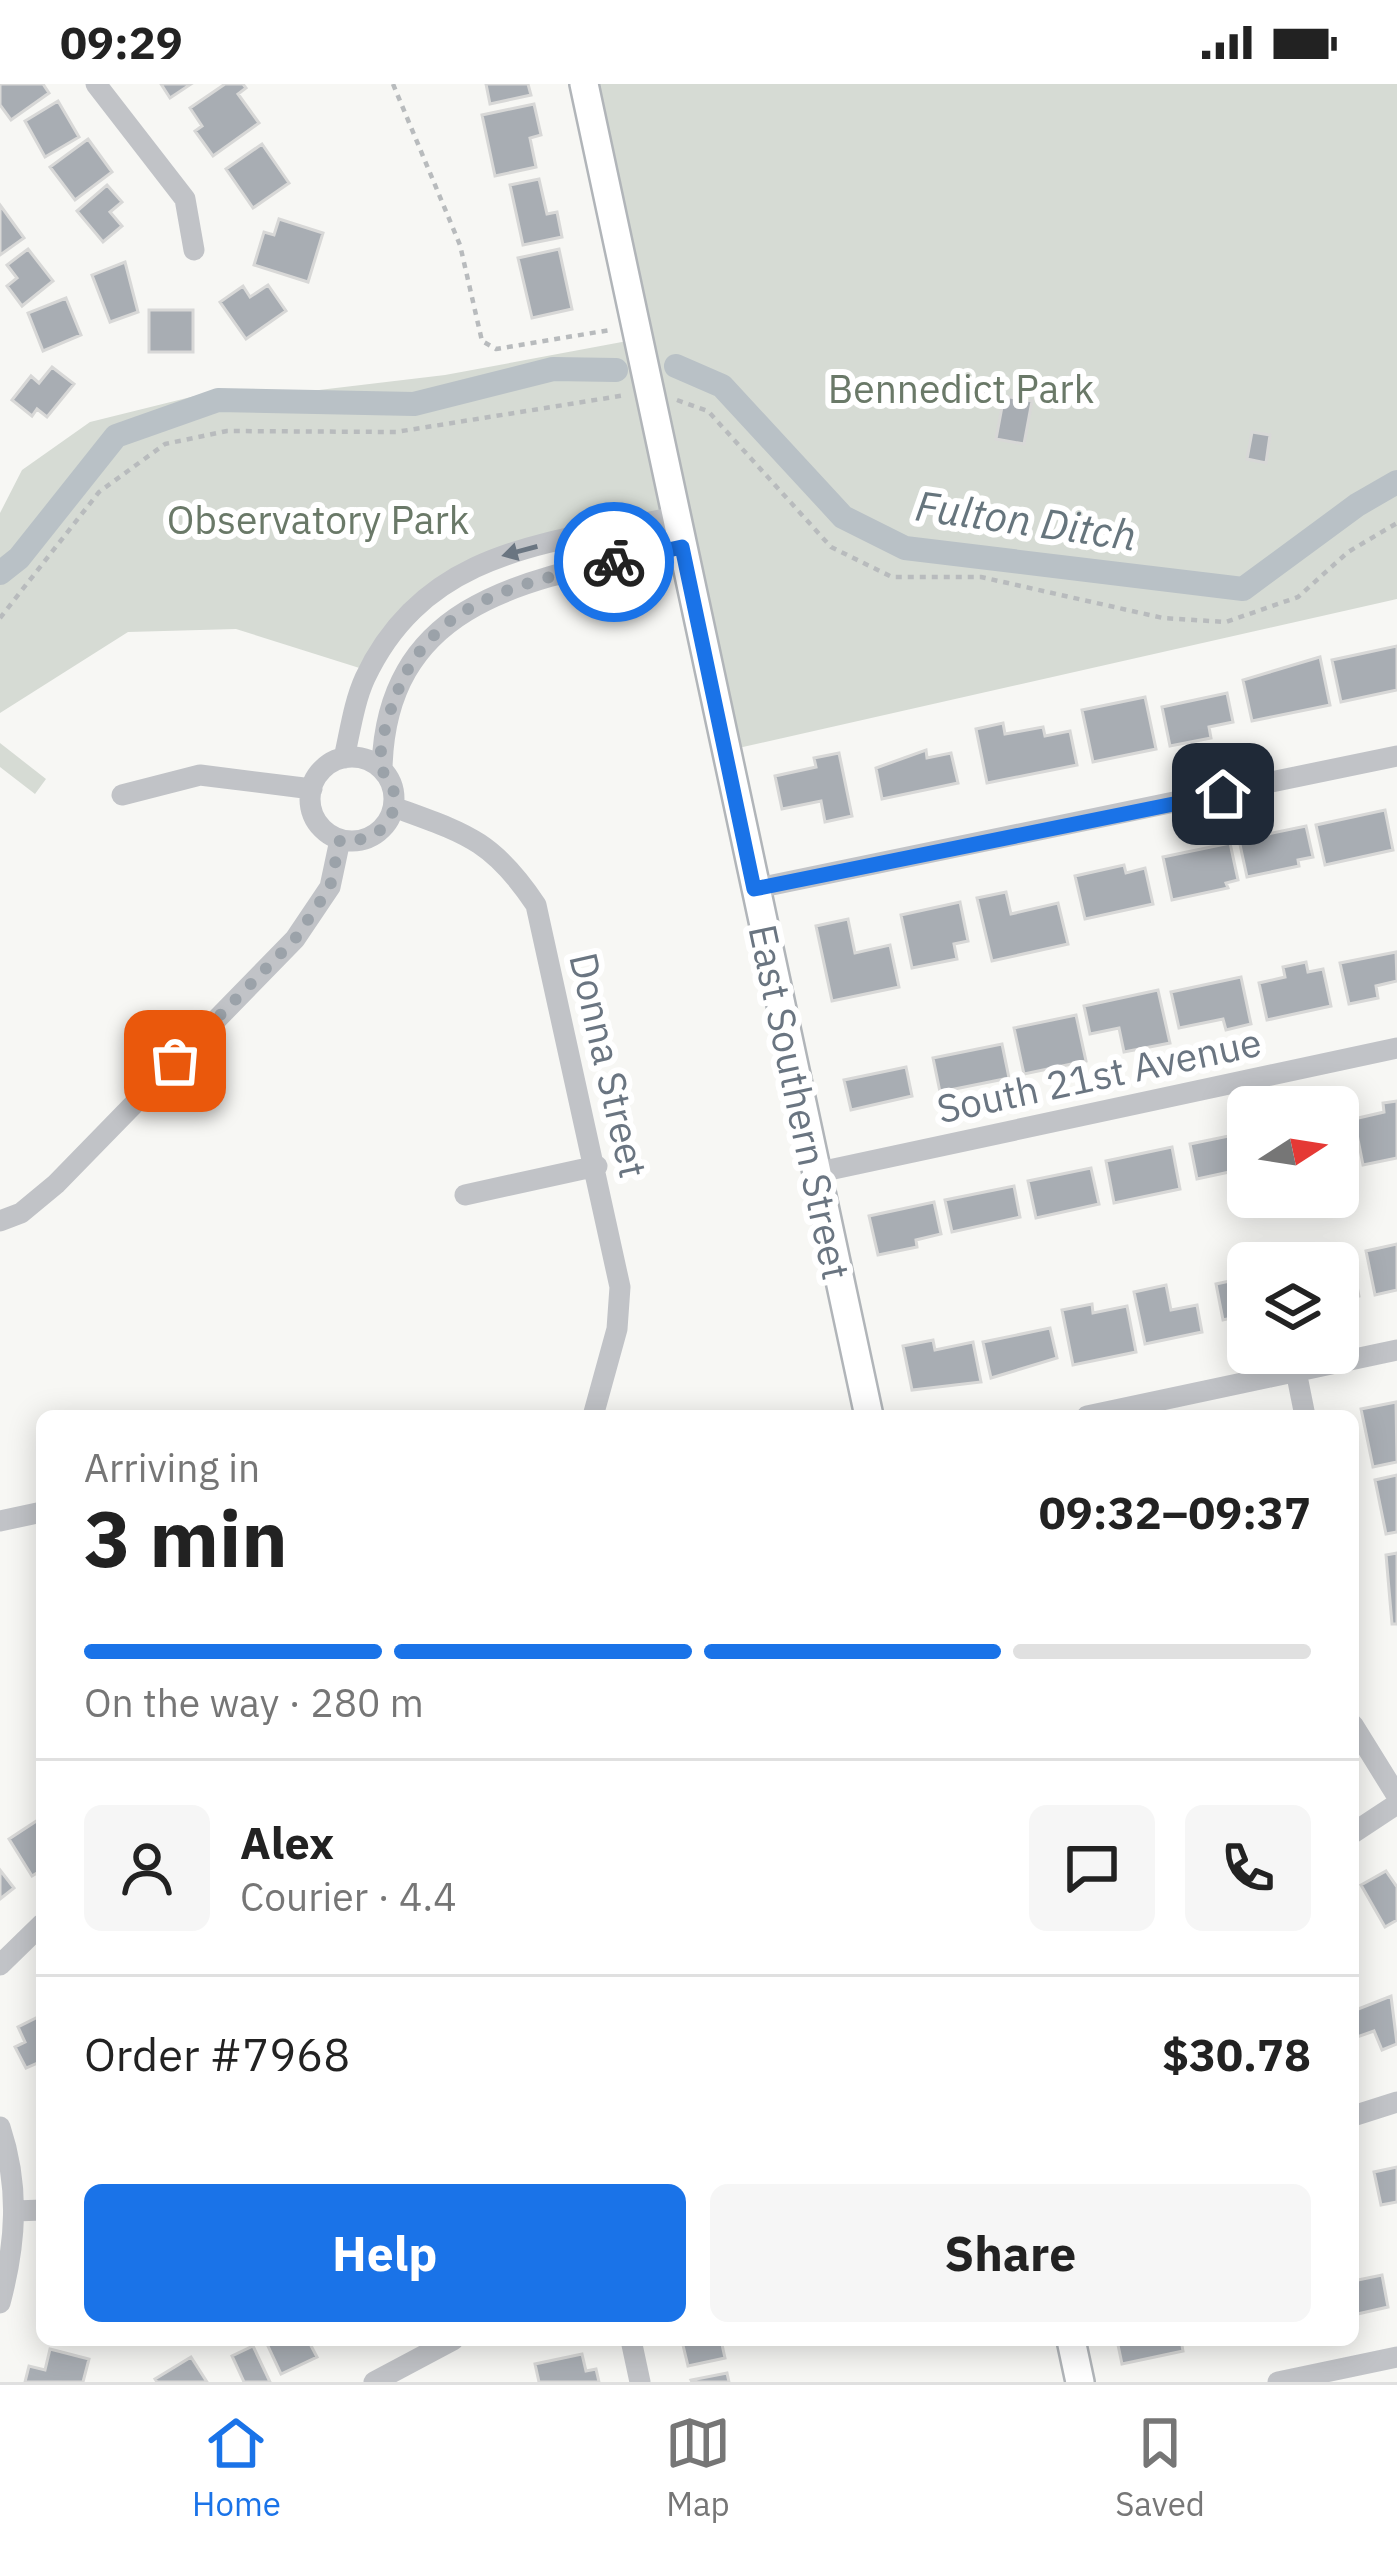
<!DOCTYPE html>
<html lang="en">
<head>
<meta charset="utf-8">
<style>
  :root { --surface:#fff; --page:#f6f6f6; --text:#222; --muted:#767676; --line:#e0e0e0; --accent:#1a73e8 }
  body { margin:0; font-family:"IBM Plex Sans",sans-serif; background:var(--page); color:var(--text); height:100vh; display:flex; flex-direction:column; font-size:45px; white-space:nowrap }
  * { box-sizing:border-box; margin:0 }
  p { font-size:39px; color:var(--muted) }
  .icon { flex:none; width:66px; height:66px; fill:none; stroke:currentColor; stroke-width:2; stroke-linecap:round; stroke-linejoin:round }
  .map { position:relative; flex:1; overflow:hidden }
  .sheet { position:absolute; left:36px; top:1326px; width:1323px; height:936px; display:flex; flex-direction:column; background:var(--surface); border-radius:18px; box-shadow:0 6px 30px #0003 }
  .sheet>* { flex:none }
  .needle { width:78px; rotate:78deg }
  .buttons { position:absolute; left:1227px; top:1002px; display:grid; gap:24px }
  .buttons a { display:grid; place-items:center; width:132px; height:132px; border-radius:18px; background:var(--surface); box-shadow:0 6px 30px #0003; font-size:60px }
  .pin { position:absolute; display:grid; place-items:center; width:102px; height:102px; color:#fff; margin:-51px; border-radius:24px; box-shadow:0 6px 18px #0006 }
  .courier { position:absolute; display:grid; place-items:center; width:120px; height:120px; margin:-60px; border:9px solid #1a73e8; border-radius:50%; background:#fff; color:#222; box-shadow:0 3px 15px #0007 }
  .summary em { font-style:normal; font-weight:700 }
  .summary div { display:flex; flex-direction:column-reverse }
  .summary { display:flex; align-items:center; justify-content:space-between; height:204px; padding:0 48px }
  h1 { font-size:78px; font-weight:700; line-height:90px }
  .bar { display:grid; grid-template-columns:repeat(4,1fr); gap:18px 12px; align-content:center; height:144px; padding:0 48px }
  .bar i { height:15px; border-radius:9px; background:var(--line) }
  .bar .active { background:var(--accent) }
  .bar p { grid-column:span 4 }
  .line { display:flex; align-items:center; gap:30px; padding:0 48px; border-top:3px solid var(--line) }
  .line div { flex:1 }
  .round { display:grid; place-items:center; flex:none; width:126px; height:126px; border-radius:18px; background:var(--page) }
  .cta { display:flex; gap:24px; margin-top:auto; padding:24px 48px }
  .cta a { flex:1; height:138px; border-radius:18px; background:var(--accent); color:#fff; font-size:48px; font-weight:700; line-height:138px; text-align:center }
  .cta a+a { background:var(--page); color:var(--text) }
  .status { display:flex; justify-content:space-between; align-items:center; height:84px; padding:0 60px; background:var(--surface); direction:ltr }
  .status svg { height:33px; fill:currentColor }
  .dock { display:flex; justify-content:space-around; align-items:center; height:168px; border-top:3px solid var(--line); background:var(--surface); font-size:33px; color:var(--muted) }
  .dock a { display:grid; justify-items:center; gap:6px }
  .dock .active { color:var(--accent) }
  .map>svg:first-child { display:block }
</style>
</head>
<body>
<div class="status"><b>09:29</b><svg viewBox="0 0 49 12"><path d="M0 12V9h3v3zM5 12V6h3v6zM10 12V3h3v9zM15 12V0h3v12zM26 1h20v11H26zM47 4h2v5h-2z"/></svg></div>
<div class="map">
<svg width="1397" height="2298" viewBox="0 0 1397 2298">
  <rect width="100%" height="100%" fill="#f7f7f4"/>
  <!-- green -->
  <path fill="#d6dbd4" d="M585,0H1397V515L725,667L676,434L463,487L369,587L236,545L128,548L0,629V429L22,386L90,338L207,309L319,306L445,291L638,255Z
    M0,659L46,695L35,710L0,683Z"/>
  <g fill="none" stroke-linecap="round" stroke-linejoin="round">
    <!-- canal -->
    <path stroke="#b9c1c6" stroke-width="24" d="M676,282L722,302L843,433L905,464L1243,505L1357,421L1397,398
      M0,489L19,474L116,352L218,316L414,320L553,285L616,286"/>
  </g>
  <!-- building -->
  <path fill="#a8adb3" stroke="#d8d8d7" stroke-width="3" d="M0,0H43L49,9L11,36L0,21Z
    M161,0H191L170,14Z
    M225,0H243L246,4L238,10L259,39L213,72L195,47L202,42L190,24Z
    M486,0H528L531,11L490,20Z
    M58,17L79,53L45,73L25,37Z
    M534,20L541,51L530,54L536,83L495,92L482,31Z
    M88,55L112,88L75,116L50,83Z
    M262,60L289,99L253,124L226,85Z
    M539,95L547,130L557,128L562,153L523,161L510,101Z
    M107,101L122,118L110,128L122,142L103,158L77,127Z
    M0,121L24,154L0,171Z
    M279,135L323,149L308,198L254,181L264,148L274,151Z
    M28,165L53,197L22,222L7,202L17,194L7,181Z
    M559,165L572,225L532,234L518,174Z
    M125,178L138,228L110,238L92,191Z
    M268,201L286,227L246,255L220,218L243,202L250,213Z
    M66,214L81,251L43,267L28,229Z
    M149,226H193V268H149Z
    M52,283L74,300L47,333L37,325L32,332L12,316L31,292L39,299Z
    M1004,312L1032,317L1024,360L996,355Z
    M1252,348L1270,351L1266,379L1247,375Z
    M1397,562V606L1341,618L1332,576Z
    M1320,573L1330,621L1252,637L1243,596Z
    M1227,609L1233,638L1209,643L1211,654L1170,662L1162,623Z
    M1145,613L1156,665L1093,678L1082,626Z
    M1003,639L1005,650L1043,643L1045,652L1070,647L1077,681L987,699L976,645Z
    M926,666L927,674L951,669L958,699L882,715L876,684Z
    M839,669L852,732L825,738L821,717L782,725L775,692L816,683L814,674Z
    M1385,726L1393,766L1325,781L1316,741Z
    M1306,742L1313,773L1298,776L1299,782L1247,793L1239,756Z
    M1230,759L1238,796L1226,799L1228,804L1172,816L1163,773Z
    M1124,781L1126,789L1145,784L1153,820L1085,835L1075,792Z
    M1006,808L1011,830L1058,819L1068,860L992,877L977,814Z
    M960,818L968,857L954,860L957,875L912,884L901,831Z
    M848,835L855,869L890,861L899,903L832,917L816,842Z
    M1396,868L1397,897L1376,902L1378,914L1349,920L1340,879Z
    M1306,878L1308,888L1323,885L1331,922L1267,936L1259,899L1285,893L1283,883Z
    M1241,893L1251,940L1226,946L1223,935L1179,944L1171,908Z
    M1158,906L1170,959L1124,968L1119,944L1090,950L1084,922Z
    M1076,931L1086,977L1024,990L1014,944Z
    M1002,960L1009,994L940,1008L933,974Z
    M906,983L912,1012L851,1026L844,996Z
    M1397,1017V1074L1363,1081L1354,1035L1384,1028L1383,1019Z
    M1248,1048V1084L1197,1095L1190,1060Z
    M1172,1063L1180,1105L1114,1119L1106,1077Z
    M1091,1084L1099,1120L1036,1134L1028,1097Z
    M1014,1102L1020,1133L952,1148L945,1116Z
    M934,1118L941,1150L916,1156L917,1163L878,1171L869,1132Z
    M1397,1160V1206L1375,1211L1366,1167Z
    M1352,1176L1359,1212L1338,1217V1179Z
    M1248,1193V1239L1241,1240L1240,1232L1223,1236L1216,1200Z
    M1166,1201L1171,1226L1197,1221L1202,1248L1145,1260L1134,1208Z
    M1092,1220L1093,1229L1127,1222L1136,1268L1073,1281L1062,1226Z
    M1050,1244L1057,1274L991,1294L983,1258Z
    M933,1256L935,1266L973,1258L981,1298L912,1306L903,1262Z
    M1396,1318L1397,1378L1373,1383L1361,1325Z
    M1397,1391V1448L1386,1450L1375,1396Z
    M1397,1469V1540H1392L1386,1471Z
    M38,1736L42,1786L32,1792L9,1755Z
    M0,1786L14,1804L0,1815Z
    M1386,1787L1397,1803V1836L1385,1843L1361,1801Z
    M1391,1912L1397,1960L1382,1966L1374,1947L1357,1953L1353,1927Z
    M42,1931V1977L26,1984L15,1963L25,1958L18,1943Z
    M1397,2083V2118L1381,2121L1374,2088Z
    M1382,2191L1388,2223L1353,2231V2197Z
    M308,2256L317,2273L281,2290L266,2258Z
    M721,2256L725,2274L688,2282L682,2257Z
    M1117,2256H1181L1183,2267L1122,2280Z
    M253,2262L270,2298H244L232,2272Z
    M50,2265L89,2275L83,2298H25L29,2282L45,2286Z
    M582,2270L586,2287L596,2285L599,2298H539L535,2280Z
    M191,2273L207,2298H157L155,2295Z
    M727,2289L729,2298H692L691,2296Z"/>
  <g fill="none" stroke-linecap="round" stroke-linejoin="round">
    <defs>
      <path id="secondary" d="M584,0L869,1332
        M1071,2256L1080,2298"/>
    </defs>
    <!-- secondary casing -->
    <use href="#secondary" stroke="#b1b5b9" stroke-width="32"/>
    <!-- path -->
    <path stroke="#b8bbbd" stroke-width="4.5" stroke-dasharray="6 6" stroke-linecap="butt" d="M393,0L460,161L482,257L496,265L610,246
      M677,316L708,327L831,463L892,493H981L1163,534L1226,538L1298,513L1348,468L1397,439
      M0,534L99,408L165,360L227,347L396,348L626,311"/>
    <!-- street -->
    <path stroke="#c1c3c7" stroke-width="21" d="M96,0L185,115L194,166
      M310 715a42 42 0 1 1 84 0a42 42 0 1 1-84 0Z
      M344,674C350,648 354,618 365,594C426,464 551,459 675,433
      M382,685C386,507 544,493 682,463
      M122,711L200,691L312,705
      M394,723C465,749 493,756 536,821L620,1203L617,1245L593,1332
      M753,805L1397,672
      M815,1089L1397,964
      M465,1111L597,1082
      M0,1137L21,1129L56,1100L295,855L330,803L340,756
      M1296,1287L1305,1332
      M1087,1332L1397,1266
      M0,1437L42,1428
      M1353,1641L1397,1712
      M1353,1749L1397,1720
      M0,1881L42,1840
      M1353,2032L1397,2018
      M0,2043C20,2103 16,2159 0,2219
      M15,2127L42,2126
      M631,2256L640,2298
      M374,2298L453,2256
      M1278,2298L1397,2273"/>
    <!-- secondary -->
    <use href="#secondary" stroke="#fff" stroke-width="27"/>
  </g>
  <!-- one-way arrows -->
  <defs><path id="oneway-solid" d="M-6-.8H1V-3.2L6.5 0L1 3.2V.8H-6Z" transform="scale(3)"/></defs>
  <use fill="#6a7581" href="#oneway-solid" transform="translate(520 467) rotate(165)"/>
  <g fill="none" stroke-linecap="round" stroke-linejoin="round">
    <!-- done -->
    <path stroke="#9ba2a9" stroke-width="12" stroke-dasharray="0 21.6" d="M175,977L295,855L330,803L340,756C368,760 398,743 394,710C393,700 385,694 382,685C376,665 391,623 399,604C436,514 529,497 614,478"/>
    <!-- route -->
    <path stroke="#1a73e8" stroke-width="15" d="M614,478L682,463L754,805L1223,710"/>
  </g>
  <g text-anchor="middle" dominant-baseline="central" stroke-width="12" stroke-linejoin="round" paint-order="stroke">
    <!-- park labels -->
    <g font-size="39" fill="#6a7968" stroke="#fff">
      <text x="961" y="304">Bennedict Park</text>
      <text x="318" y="435">Observatory Park</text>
    </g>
    <!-- street labels -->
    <g font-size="39" fill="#6a7581" stroke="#fff">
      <text transform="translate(609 981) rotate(77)">Donna Street</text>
      <text transform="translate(1099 991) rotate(-12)">South 21st Avenue</text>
      <text transform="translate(800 1018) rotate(78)">East Southern Street</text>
    </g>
    <!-- water labels -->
    <g font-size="42" font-style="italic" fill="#66757d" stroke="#fff">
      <text transform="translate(1026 436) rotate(8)">Fulton Ditch</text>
    </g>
  </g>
</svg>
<div class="buttons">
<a><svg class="needle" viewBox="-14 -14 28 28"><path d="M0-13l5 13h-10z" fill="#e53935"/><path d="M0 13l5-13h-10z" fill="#767676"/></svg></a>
<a><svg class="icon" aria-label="layers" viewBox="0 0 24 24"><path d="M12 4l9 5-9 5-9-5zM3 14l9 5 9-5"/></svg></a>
</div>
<div class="pin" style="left:175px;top:977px;background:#ea580c"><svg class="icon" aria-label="bag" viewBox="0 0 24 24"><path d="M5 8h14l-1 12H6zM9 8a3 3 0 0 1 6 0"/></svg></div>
<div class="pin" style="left:1223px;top:710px;background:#1f2937"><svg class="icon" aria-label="home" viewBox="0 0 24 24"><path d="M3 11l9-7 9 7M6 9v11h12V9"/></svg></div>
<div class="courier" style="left:614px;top:478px"><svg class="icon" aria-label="bike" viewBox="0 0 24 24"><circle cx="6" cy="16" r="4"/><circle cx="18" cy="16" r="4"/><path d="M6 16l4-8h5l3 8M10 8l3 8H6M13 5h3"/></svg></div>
<section class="sheet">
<div class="summary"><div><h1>3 min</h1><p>Arriving in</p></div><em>09:32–09:37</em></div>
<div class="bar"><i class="active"></i><i class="active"></i><i class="active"></i><i></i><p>On the way · 280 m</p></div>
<div class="line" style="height:216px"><a class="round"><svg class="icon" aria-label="person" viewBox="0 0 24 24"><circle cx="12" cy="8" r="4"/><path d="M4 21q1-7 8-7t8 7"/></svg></a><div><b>Alex</b><p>Courier · 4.4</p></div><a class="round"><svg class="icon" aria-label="chat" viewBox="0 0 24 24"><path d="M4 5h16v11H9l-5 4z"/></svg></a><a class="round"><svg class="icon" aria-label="phone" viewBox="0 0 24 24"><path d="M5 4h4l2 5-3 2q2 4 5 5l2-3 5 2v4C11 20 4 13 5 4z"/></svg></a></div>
<div class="line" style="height:156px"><div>Order #7968</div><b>$30.78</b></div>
<div class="cta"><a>Help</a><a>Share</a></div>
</section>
</div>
<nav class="dock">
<a class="active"><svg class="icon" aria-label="home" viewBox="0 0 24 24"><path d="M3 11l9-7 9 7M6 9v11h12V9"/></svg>Home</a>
<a><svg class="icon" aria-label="map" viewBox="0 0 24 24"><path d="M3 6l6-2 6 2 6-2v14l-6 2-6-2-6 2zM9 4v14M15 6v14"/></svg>Map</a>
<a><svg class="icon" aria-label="saved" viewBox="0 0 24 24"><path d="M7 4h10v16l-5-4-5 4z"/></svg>Saved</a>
</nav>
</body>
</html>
